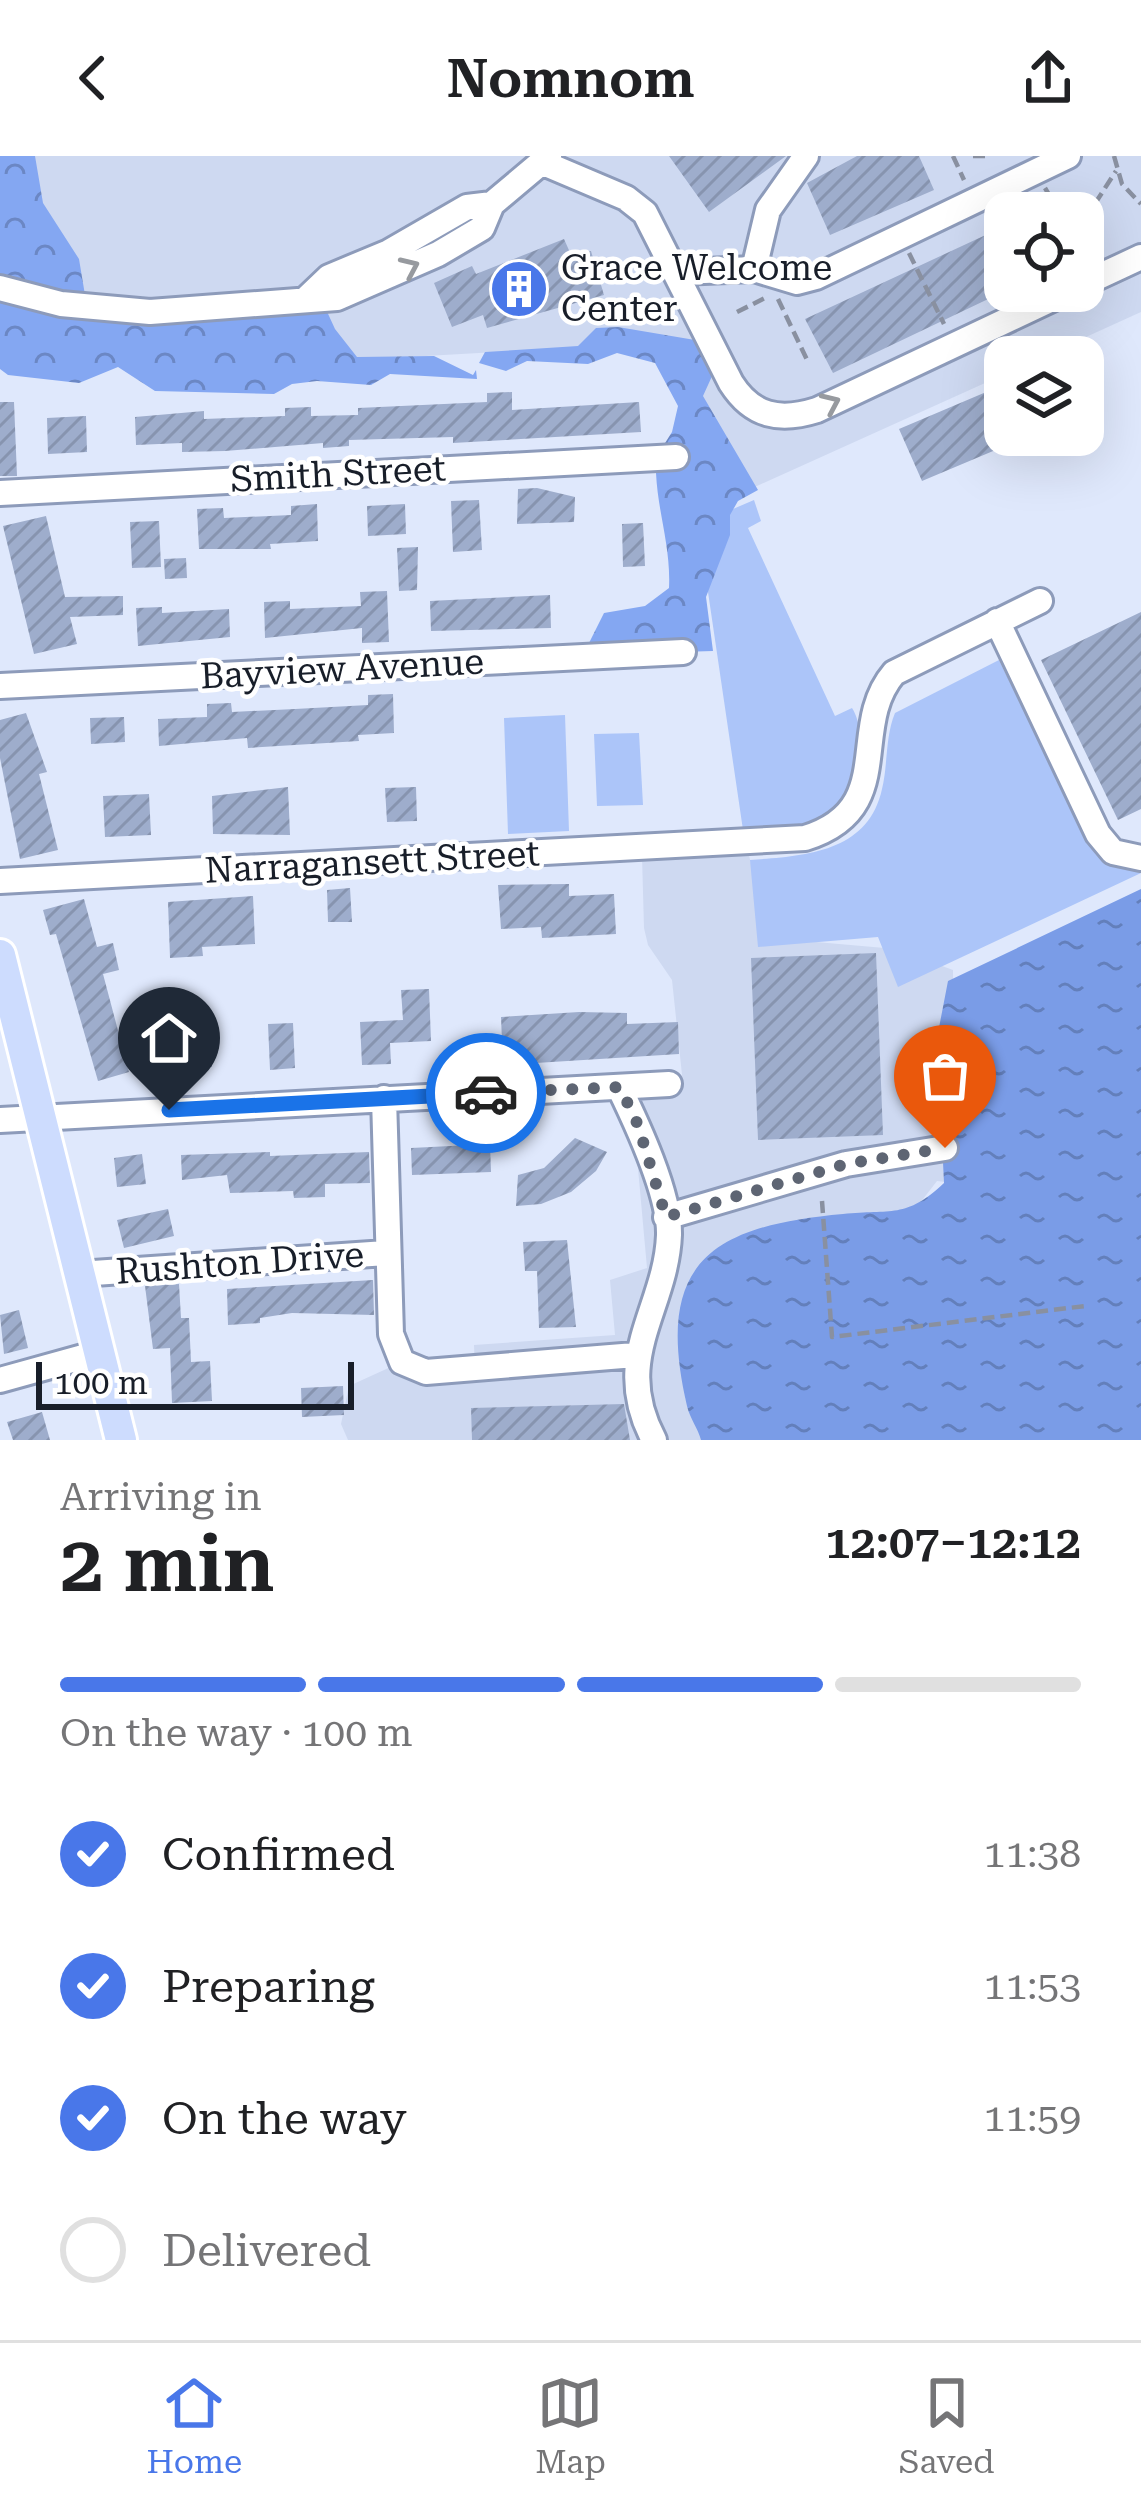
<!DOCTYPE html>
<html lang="en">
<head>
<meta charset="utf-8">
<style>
  :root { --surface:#fff; --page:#f2f2f2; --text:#202124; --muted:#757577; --line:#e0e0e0; --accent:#4977e9 }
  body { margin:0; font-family:"Roboto Serif",serif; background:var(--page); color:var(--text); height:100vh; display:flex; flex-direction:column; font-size:45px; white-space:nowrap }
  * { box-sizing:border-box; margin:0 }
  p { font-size:39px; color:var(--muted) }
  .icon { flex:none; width:66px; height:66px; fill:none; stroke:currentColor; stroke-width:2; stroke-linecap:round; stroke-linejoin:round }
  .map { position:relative; height:1284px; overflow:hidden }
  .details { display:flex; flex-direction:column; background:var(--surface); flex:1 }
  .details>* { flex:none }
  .buttons { position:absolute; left:984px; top:36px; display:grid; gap:24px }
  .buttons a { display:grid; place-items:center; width:120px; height:120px; border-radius:24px; background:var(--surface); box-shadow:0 12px 48px #0002; font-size:60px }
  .scale { position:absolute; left:36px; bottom:30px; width:318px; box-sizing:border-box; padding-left:12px; border:6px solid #181e29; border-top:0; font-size:33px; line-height:42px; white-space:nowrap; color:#181e29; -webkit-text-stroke:9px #fff; paint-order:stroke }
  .pin { position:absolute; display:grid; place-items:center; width:102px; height:102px; color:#fff; margin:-123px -51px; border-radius:50% 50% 50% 0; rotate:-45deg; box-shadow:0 0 12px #0007 }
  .pin .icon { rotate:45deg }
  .courier { position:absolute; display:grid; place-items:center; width:120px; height:120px; margin:-60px; border:9px solid #1a73e8; border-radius:50%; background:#fff; color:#222; box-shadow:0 3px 15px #0007 }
  .head em { font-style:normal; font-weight:600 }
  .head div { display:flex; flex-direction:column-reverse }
  .head { display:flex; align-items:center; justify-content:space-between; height:204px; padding:0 60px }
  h1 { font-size:78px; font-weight:600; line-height:90px }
  .bar { display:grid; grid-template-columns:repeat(4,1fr); gap:18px 12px; align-content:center; height:144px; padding:0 60px }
  .bar i { height:15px; border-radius:9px; background:var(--line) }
  .bar .selected { background:var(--accent) }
  .bar p { grid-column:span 4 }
  ol { padding:0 60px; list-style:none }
  li { display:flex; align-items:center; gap:36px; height:132px }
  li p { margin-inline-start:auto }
  li .icon { padding:12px; border-radius:50%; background:var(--accent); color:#fff; stroke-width:4 }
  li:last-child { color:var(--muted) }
  li i { width:66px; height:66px; border:6px solid var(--line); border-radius:50% }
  header { display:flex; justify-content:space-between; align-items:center; height:156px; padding:0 60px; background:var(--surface); font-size:54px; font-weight:600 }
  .menu { display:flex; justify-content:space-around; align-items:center; height:168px; border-top:3px solid var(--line); background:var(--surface); font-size:33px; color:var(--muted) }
  .menu a { display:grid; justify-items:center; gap:6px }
  .menu .selected { color:var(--accent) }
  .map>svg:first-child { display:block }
</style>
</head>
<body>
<header><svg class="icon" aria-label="back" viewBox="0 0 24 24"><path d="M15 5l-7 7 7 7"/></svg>Nomnom<svg class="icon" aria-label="share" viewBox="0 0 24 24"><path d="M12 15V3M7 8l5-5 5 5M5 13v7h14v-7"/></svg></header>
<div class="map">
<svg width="1141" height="1284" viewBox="0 0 1141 1284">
  <defs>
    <pattern id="forest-crowns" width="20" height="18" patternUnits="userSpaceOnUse" patternTransform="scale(3)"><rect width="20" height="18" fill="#84a7f2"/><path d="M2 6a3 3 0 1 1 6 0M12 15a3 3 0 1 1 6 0" fill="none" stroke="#6b87c4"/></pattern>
    <pattern id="water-ripples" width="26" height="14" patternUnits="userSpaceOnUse" patternTransform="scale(3)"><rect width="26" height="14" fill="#7a9ce7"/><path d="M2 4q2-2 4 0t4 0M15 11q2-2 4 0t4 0" fill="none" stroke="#637fbb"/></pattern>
    <pattern id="building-hatch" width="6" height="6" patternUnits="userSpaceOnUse" patternTransform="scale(3)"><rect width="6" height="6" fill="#9eadcc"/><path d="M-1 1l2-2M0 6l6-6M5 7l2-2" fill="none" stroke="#8794af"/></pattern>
  </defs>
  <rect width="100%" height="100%" fill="#dfe8fc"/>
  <!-- built -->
  <path fill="#ced9f1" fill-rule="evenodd" d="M4,0H1141V156L1042,201H1005V218L695,358L685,213L624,189L319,206L0,190ZM1005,57H1083V135H1005Z
    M747,691L761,749L782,783L896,793L953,814L954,1027L937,1025L913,1056L678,1184L685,1242L704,1284H348L341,1268L349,1230L395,1209L475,1217L474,1189L615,1179L610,1124L647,1112L631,935L683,928L672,824L648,789L644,772L642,700Z"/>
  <!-- green -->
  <path fill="#acc5f9" d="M754,344L761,365L748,372L835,560L852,552C862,568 859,582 856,599C845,675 808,670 743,674L698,368Z
    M999,504L1091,691L1107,708L1141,717L898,831L878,781L758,791L750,704C804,700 868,697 882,633C888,609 885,581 895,557Z
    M565,559L569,675L508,678L504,562Z
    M639,577L643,649L597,650L594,578Z"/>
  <!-- forest -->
  <path fill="url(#forest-crowns)" d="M0,0H35L43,47L79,103L86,145L92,148L318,136L335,173L357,201L434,200L473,219L476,214L477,223L390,218L371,229L317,225L292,228L274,238L155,235L118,211L79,227L8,219L0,213Z
    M618,171L695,184L718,207L703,240L758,334L738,345L730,359V379L706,441L713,495L583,499L604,457L645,450L669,432C671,391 658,358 656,317L650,311L672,276L678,250L655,207L617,197L588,208L527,205L506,215L479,207L485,196L578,190L596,172Z"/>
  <!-- water -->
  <path fill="url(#water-ripples)" d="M1141,733V1284H701C698,1272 690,1263 687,1250C654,1108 709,1070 843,1058C891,1053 906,1063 944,1027L937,882L948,825Z"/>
  <!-- building -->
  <path fill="url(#building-hatch)" d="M669,0H786L709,56Z
    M857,0H919L934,34L830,79L807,27Z
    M1005,70V135L833,217L805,163Z
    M564,83L572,101L591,95L604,139L487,172L483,159L452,171L434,127L472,110L476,118Z
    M1005,228V290L922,325L899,273Z
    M512,236V254L639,246L641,276L453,287V281L349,284V290L323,292V287L225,295L182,296V287L136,289L135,261L204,255V263L285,260V252L311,251V260L358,259V252L487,246V237Z
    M0,246H14L17,320H0Z
    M86,260L87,296L48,298L47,262Z
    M537,332L575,341L574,366L517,368L518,333Z
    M479,344L482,394L453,396L451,345Z
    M317,348L318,385L270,388L271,393H199L197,353L223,352L224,362L291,359V350Z
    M405,348L406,378L368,380L367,350Z
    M46,360L65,441L123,440V459L70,461L77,488L34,498L3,370Z
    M159,365L161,411L132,412L130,366Z
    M643,367L645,410L623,411L622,368Z
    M418,391L417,434L399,435L397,392Z
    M186,402L187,422L165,423L164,403Z
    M387,435L389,486L362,487V472L265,482L264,446L290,445V453L361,450L360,436Z
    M550,439L551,472L431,475L430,445Z
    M162,451V457L229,453L230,481L138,490L136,452Z
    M1141,456V653L1118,664L1041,504Z
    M393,538L394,577L358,579L359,585L248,592L247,582L159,590L158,563L207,561V548L231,547L232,556L295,553L368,549V539Z
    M26,557L47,616L39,618L58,694L20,703L0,602V564Z
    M124,561L125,586L91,588L90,562Z
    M288,631L290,679L213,678L212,640Z
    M416,631L417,665L387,666L385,632Z
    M149,638L151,679L105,681L103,640Z
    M569,728V740L614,738L616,778L542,782L541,771L501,773L498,729Z
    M350,732L352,766H328L327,734Z
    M253,740L255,788L202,791L203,800L170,802L168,746Z
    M84,743L97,791L113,787L119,814L103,818L129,916L98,925L56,778L50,779L43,754Z
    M876,797L883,979L758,984L751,802Z
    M429,833L431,885L390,887L391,908L362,909L360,866L403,864L401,834Z
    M579,856L627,857V868L678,866L679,898L503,909L501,861Z
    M209,858L212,911L182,912L179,859Z
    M293,867L295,912L270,914L268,868Z
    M575,982L607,996L596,1015L571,1036L541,1048L516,1050L518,1019L544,1012Z
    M490,988L491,1016L412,1019L411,992Z
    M270,996V1000L369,996L370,1027L325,1028V1041L294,1042L293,1035L230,1037L227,1019L182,1024L181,999Z
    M142,998L146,1028L117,1031L114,1002Z
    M168,1053L174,1080L124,1092L117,1064Z
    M567,1084L576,1171L539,1172L537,1115H525L523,1086Z
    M373,1124L374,1159L292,1157L260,1162V1167L228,1169L227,1133Z
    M179,1128L181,1162H189L191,1206L210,1205L212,1245L172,1247L170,1192L153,1193L145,1130Z
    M19,1154L28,1192L4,1198L0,1159Z
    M343,1230L344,1259L302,1261L301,1232Z
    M624,1248L630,1284H472L471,1252Z
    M42,1256L50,1284H13L7,1266Z"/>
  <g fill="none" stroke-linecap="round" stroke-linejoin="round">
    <defs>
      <path id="minor" d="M541,6L626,42L645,57L731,227C752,260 779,266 817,254L1069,135
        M754,113L797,126L816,121L1068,0
        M679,116L754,113L768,54L806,0
        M1083,128L1141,101
        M0,132L61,148L150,156L337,142L438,98L482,72L492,48L549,0
        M308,141L329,121L389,96L467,51L492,48
        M0,337L676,301
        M997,465L1098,678L1113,696L1141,702
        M0,530L683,496
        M0,725L805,682C899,653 847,572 894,517L1040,445
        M619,931C637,968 670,1038 669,1079C666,1154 610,1202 654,1284
        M384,942L391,1178L402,1206L426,1216L635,1199
        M0,964L669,928
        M666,1061L846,1008L945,992
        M79,1118L386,1097
        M0,1224L101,1196"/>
      <path id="major" d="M0,799L121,1284"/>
    </defs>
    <!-- minor casing -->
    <use href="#minor" stroke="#8d9bba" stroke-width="30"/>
    <!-- major casing -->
    <use href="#major" stroke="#fff" stroke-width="36"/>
    <!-- path -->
    <path stroke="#8990a0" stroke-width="4.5" stroke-dasharray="12 6" stroke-linecap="butt" d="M953,0L964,24
      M973,0H990
      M1114,0L1122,28L1141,48
      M1045,32L1060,57
      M1059,52L1096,46L1116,15
      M909,97L944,168
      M778,143L809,208
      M737,156L765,142
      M822,1045L832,1181L1085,1150"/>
    <!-- minor -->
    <use href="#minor" stroke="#fff" stroke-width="24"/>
    <!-- major -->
    <use href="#major" stroke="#cddcfe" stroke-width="30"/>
  </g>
  <!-- one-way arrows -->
  <defs><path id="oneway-chevron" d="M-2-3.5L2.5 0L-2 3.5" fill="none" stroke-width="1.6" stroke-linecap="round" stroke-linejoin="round" transform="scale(3)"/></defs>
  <g stroke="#979a9f">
    <use href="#oneway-chevron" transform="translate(410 111) rotate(-24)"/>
    <use href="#oneway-chevron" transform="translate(831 247) rotate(-24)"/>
  </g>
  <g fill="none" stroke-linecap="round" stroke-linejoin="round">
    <!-- done -->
    <path stroke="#5e6573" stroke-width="12" stroke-dasharray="0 21.6" d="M486,937L620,931L638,969L666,1061L846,1008L945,992"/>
    <!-- route -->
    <path stroke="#1a73e8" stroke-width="15" d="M169,954L486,937"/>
  </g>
  <!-- icons -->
  <defs>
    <symbol id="building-disc" viewBox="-11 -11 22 22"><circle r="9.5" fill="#4977e9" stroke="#fff"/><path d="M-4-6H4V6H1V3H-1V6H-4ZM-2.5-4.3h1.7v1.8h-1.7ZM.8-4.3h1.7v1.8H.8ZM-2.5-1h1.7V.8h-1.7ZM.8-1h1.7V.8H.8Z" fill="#fff"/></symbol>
  </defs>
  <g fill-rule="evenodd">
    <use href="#building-disc" x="486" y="100" width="66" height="66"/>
  </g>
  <g text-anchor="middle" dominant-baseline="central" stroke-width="9" stroke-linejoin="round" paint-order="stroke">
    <!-- poi labels -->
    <g font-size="36" fill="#181e29" stroke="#fff" text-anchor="start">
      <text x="561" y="112">Grace Welcome<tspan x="561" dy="41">Center</tspan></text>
    </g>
    <!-- street labels -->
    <g font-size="36" fill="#181e29" stroke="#fff">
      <text transform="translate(338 318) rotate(-3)">Smith Street</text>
      <text transform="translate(342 513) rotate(-3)">Bayview Avenue</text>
      <text transform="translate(372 706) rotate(-3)">Narragansett Street</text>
      <text transform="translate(240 1107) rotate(-4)">Rushton Drive</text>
    </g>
  </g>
</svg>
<div class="buttons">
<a><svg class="icon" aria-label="locate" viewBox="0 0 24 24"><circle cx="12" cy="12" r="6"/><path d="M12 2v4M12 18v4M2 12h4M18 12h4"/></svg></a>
<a><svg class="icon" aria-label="layers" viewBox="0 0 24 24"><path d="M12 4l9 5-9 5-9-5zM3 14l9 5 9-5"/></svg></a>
</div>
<div class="scale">100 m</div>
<div class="pin" style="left:945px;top:992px;background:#ea580c"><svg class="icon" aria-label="bag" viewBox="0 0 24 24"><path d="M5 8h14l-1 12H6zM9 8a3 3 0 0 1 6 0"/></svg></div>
<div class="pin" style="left:169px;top:954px;background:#1f2937"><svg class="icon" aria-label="home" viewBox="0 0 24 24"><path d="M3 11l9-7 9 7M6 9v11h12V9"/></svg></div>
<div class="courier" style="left:486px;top:937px"><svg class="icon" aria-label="car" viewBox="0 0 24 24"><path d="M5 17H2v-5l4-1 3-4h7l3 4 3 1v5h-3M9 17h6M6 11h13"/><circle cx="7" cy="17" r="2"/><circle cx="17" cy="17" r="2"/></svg></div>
</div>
<section class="details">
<div class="head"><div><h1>2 min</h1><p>Arriving in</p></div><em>12:07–12:12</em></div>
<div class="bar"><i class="selected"></i><i class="selected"></i><i class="selected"></i><i></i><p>On the way · 100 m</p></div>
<ol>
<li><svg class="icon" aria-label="check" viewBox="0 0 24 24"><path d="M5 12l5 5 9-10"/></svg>Confirmed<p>11:38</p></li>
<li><svg class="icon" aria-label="check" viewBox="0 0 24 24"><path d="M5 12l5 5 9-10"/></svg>Preparing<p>11:53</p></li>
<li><svg class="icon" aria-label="check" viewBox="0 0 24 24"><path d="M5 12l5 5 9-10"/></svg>On the way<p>11:59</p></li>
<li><i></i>Delivered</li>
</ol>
</section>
<nav class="menu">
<a class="selected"><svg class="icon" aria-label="home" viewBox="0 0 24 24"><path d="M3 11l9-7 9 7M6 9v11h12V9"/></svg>Home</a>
<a><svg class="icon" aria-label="map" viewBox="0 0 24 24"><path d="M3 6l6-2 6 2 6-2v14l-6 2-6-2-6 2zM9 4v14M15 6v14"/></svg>Map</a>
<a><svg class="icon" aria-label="saved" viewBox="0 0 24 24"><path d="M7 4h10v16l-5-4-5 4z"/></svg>Saved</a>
</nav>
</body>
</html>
